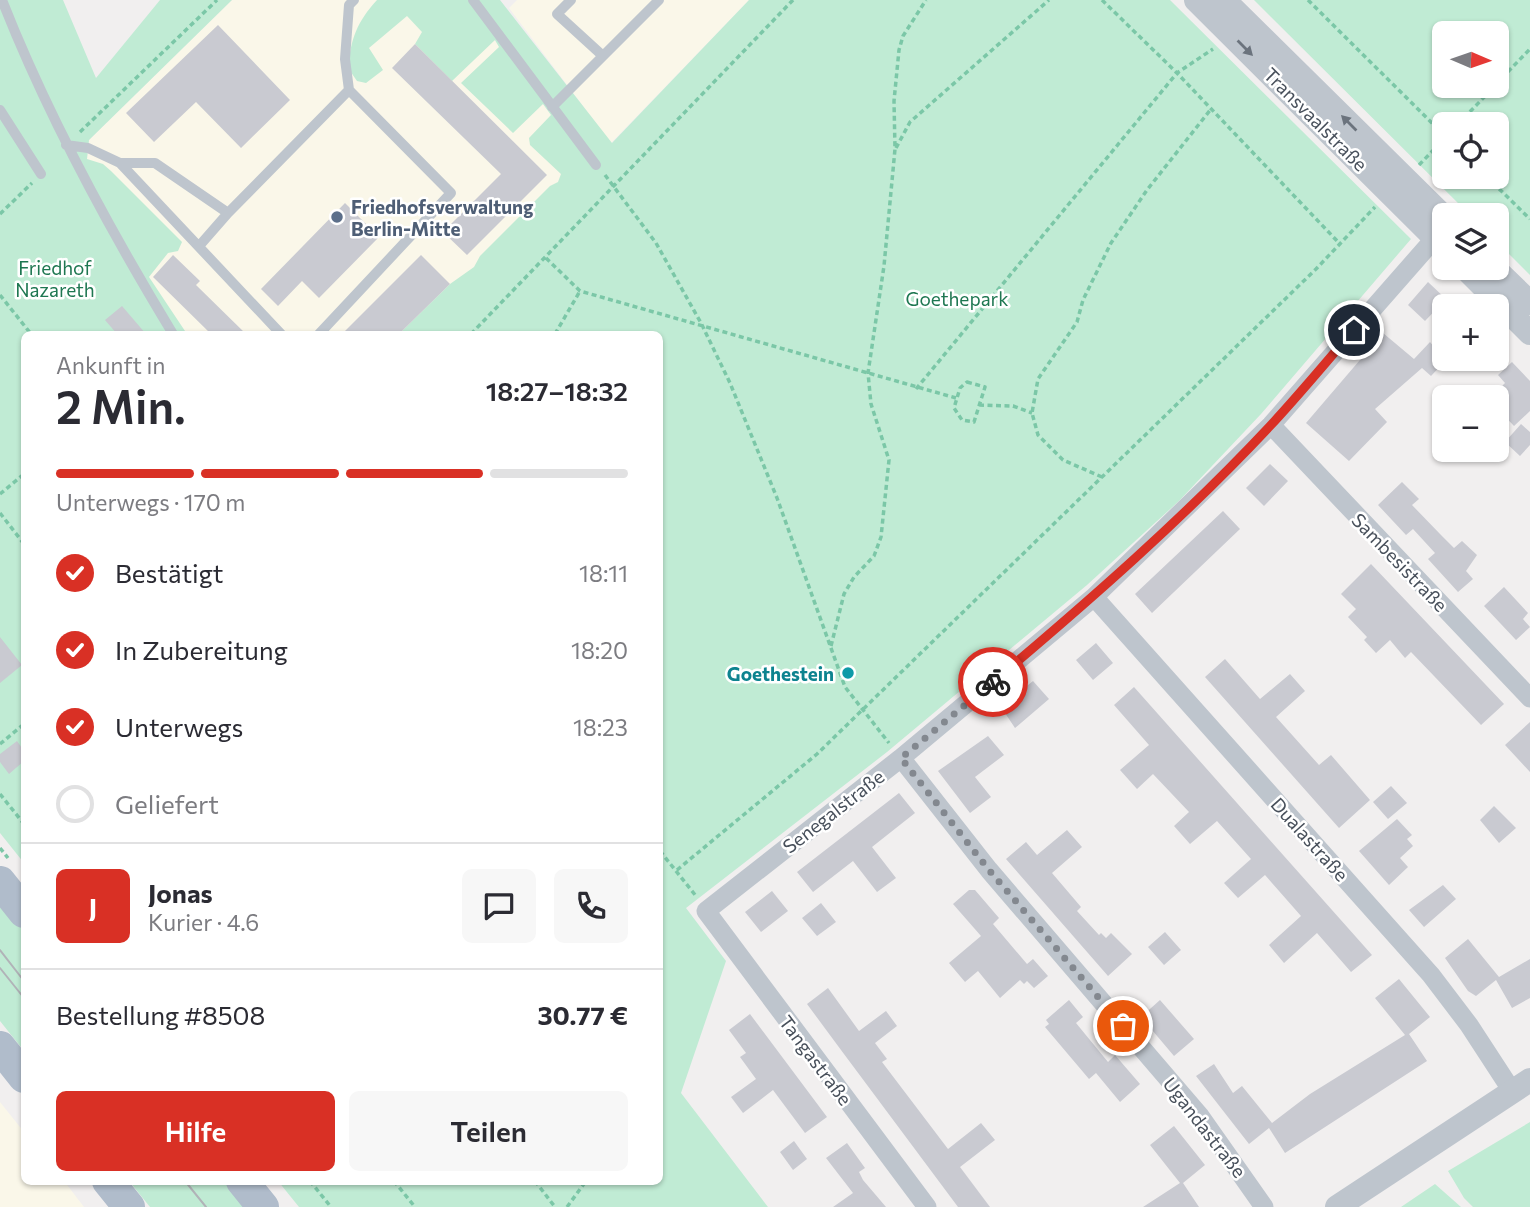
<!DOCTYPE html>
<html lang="de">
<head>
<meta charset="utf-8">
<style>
  :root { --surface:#fff; --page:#f7f7f7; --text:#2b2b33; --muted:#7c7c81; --line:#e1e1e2; --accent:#d93025 }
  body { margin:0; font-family:Commissioner,sans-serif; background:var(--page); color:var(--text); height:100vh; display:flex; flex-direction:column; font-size:26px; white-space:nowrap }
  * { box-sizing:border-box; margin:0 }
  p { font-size:23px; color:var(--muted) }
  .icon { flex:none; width:38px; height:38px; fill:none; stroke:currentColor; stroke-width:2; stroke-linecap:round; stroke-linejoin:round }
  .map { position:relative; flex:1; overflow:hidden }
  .side { position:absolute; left:21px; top:331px; width:642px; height:854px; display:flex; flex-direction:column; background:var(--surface); border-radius:10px; box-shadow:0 2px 5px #0004 }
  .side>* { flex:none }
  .needle { width:46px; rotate:92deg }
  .controls { position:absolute; left:1432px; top:21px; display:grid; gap:14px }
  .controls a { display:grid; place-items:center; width:77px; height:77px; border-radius:10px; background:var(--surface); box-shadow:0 2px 5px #0004; font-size:35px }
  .pin { position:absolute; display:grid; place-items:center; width:60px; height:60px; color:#fff; margin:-30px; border:4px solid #fff; border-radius:50%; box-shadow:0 2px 7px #0007 }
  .courier { position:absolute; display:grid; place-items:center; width:70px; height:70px; margin:-35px; border:5px solid #d93025; border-radius:50%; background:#fff; color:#222; box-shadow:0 2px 9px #0007 }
  .headline em { font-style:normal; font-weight:600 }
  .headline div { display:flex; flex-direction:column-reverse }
  .headline { display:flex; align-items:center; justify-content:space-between; height:119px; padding:0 35px }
  h1 { font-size:46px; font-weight:600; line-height:52px }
  .bar { display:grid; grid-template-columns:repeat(4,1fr); gap:10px 7px; align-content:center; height:84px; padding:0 35px }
  .bar i { height:9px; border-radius:5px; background:var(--line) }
  .bar .on { background:var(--accent) }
  .bar p { grid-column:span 4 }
  .line { display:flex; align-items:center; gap:18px; padding:0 35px; border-top:2px solid var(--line) }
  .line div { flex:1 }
  .round { display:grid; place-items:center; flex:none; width:74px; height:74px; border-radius:10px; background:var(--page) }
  ol { padding:0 35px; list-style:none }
  li { display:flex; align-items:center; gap:21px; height:77px }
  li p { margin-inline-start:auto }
  li .icon { padding:7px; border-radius:50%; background:var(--accent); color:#fff; stroke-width:4 }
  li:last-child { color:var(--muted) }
  li i { width:38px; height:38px; border:4px solid var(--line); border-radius:50% }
  .cta { display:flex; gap:14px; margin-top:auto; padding:14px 35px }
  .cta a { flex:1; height:80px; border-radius:10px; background:var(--accent); color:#fff; font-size:28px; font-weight:600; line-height:80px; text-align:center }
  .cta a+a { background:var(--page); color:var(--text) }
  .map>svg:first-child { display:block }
</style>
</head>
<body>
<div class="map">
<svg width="1530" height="1207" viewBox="0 0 1530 1207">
  <rect width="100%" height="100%" fill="#f1efef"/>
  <!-- commercial -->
  <path fill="#faf7e9" d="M232,0H464L592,169L429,334H181L157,295L87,159L89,140Z
    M517,0H749L611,143L509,8Z
    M0,1102L24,1132V1181H64L84,1207H0Z"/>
  <!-- green -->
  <path fill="#c0ebd4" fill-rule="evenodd" d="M0,0H63L96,78L160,0H232L89,140L87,159L103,164L111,171L182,242L178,251L168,253L149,277L187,334H24V863L0,833Z
    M377,0H500L612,143L749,0H1170L1411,239L1261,414L1179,501L1087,585L887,752L686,908L726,961L681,1093L768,1207H299L278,1181H660V334H399L450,284L474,267L480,256L550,186L558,182L561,174L530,145L529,138L551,115L543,104L513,133L461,83L499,47L495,40L452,81L415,44L422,32L407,16L369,48L383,70L366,83L357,81L348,68C351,38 357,22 377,0Z
    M1254,0H1530V275L1496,241V215H1470ZM1444,33H1496V86H1444ZM1496,124V177H1444V124Z
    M0,900L24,930V1051L0,1021Z
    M1530,1122V1207H1473L1464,1198L1448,1171Z
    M129,1181H227L248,1207H150Z
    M1435,1184L1461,1207H1401Z"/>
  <!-- building -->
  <path fill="#c9cad1" d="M218,25L290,100L241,148L196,102L154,142L126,113Z
    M415,44L547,175L467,255L443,232L501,174L392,68Z
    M345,203L379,237L319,298L302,281L278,306L261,289Z
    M173,255L200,281L196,285L246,334H211L153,277Z
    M421,255L450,284L399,334H342Z
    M1428,282L1446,299L1425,321L1408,305Z
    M122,306L146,334H117L105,320Z
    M1383,333L1414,359L1430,342L1444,359H1447L1431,376L1422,368L1375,409L1387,422L1349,461L1306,423Z
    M1512,362L1530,381V411L1514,426L1496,407V398L1506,390L1502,386L1505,383L1498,375Z
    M1521,424L1530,432V445L1520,456L1505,442Z
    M1270,464L1288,481L1264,506L1246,488Z
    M1402,482L1419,499L1412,505L1441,535L1454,548L1462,541L1477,555L1466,571L1473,579L1458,592L1428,559L1435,553L1413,529L1406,535L1378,505Z
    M1223,511L1240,529L1152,613L1135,594Z
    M1371,564L1504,704L1481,725L1411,652L1405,658L1390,640L1376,653L1364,640L1367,637L1348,617L1356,609L1341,594Z
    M1504,587L1528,613L1523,619L1530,627L1516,640L1484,606Z
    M0,637L22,665L0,683Z
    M1096,643L1113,663L1093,680L1076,660Z
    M1225,659L1260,699L1290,674L1305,691L1276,717L1319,765L1331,755L1370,800L1339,828L1205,677Z
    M1033,681L1049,699L1015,728L1001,707Z
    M1134,687L1372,955L1351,972L1317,933L1284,963L1269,945L1301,916L1265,875L1238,898L1224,883L1251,859L1217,821L1190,844L1174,826L1189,812L1153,774L1137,789L1120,770L1149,745L1114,705Z
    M1530,722V772L1505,745Z
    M988,736L1004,755L975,777L991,797L970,813L938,771Z
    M17,741L24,751V761L9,774L0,762V754Z
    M1391,786L1407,803L1388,819L1373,802Z
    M899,793L915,813L872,847L896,878L877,892L853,861L813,892L797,872Z
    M1494,806L1516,828L1499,843L1480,820Z
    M1397,819L1412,835L1407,839L1413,846L1400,858L1408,867L1389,885L1359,851Z
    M1067,830L1082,847L1052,873L1081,907L1077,911L1099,935L1101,933L1106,938L1111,933L1132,954L1108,976L1006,859L1026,842L1037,855Z
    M1443,885L1456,899L1424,927L1409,910Z
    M969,890H975L999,918L993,924L1027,964L1033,959L1048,976L1034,988L1027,981L1024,984L1020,980L1000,998L978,971L965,982L949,963L981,936L953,904Z
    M772,891L788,911L761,932L745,912Z
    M821,903L836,922L817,936L802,918Z
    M1165,932L1181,950L1164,965L1148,947Z
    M1468,939L1499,977L1530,959V998L1512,1008L1496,980L1476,996L1468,991L1445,958Z
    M1399,979L1430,1017L1409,1034L1427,1061L1285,1153L1269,1128L1249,1144L1196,1076L1214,1064L1233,1093L1242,1086L1272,1123L1310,1094L1405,1035L1375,998Z
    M828,988L859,1031L886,1011L897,1026L875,1043L887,1059L882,1062L948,1149L981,1123L995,1140L960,1167L990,1207H958L841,1050L807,1004Z
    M1069,1000L1083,1017L1076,1023L1108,1062L1115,1055L1140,1084L1120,1102L1096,1073L1089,1079L1045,1027L1049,1024L1046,1020Z
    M1160,1000L1194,1039L1174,1056L1141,1017Z
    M750,1014L827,1117L805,1133L773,1090L743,1113L731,1097L756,1079L740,1057L746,1053L729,1030Z
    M1174,1126L1205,1165L1183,1183L1199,1207H1143L1180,1183L1150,1145Z
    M794,1141L807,1159L793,1170L780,1152Z
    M847,1143L865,1168L859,1172L863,1180L886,1207H833L853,1193L826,1158Z"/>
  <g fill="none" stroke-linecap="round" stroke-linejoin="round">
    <!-- path -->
    <path stroke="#7bc7a7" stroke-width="3.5" stroke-dasharray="5 3.5" stroke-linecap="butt" d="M1102,0L1177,73L1340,244
      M1308,0L1444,135
      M1496,84L1530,49
      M1458,124L1495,86
      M80,132L217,0
      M896,148L910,122L1049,0
      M1419,165L1444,139
      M605,175L656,243L701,323L730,383L777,498L845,687L889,743
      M1487,177L1530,219
      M0,214L32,183
      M546,258L580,291L956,398
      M0,295L31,334
      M471,334L793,0
      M555,334L580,291
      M967,382L985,387L974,422L962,420L954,408L960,388Z
      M916,389L1177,73L1213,49
      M979,405L1013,406L1032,413
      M1102,477L1063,460L1038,435L1032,413L1038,379L1077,322L1083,300L1111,243L1147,190L1211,109
      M0,494L24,474
      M0,513L24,544
      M831,646L844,594L854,577L874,556L881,537L889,460L871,404L868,373L884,266L895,149L894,101L899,50L903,36L926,0
      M0,744L24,724
      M0,794L24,824
      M0,848L8,858
      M660,851L696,896
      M677,870L817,754L1316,269L1375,207
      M310,1181L331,1207
      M394,1181L415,1207
      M535,1181L555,1207
      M567,1207L586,1181"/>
    <!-- service -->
    <path stroke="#bec5cd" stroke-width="10" d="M2,0C48,117 108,227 173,334
      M473,0L596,165
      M571,0L557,14L603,56
      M349,90L345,59L349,5L354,0
      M552,107L659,0
      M0,110L41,174
      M66,145L88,148L120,163L281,334
      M120,163H155L228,213
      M200,245L228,213L349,90L451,193L319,334"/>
    <!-- minor -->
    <path stroke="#bec5cd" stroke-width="19" d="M1271,425L1530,698
      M1094,597L1431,975L1469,1025L1512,1091
      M901,758L989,870L1200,1116L1264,1207
      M927,1207L706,911L901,758L1094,597L1271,425L1435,238"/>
    <!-- tertiary -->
    <path stroke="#bec5cd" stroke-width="24" d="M1196,0L1444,247
      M1224,0L1444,217
      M1465,268L1530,333
      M1494,268L1530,303
      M1337,1207L1530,1080"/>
    <!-- primary -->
    <path stroke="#b0bccb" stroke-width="32" d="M0,882L24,912
      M0,1047L24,1077
      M108,1181L129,1207
      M242,1181L263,1207"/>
    <!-- tram -->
    <path stroke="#b1b3b8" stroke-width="2" d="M0,950L24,981
      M0,968L24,998
      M185,1181L206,1207"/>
  </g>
  <!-- one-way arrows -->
  <defs><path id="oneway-solid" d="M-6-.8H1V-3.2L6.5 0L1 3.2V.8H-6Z" transform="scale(1.75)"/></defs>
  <g fill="#6b737d">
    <use href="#oneway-solid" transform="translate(1245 48) rotate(45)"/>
    <use href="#oneway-solid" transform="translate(1349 123) rotate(-135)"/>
  </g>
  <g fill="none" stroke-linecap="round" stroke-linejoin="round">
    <!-- done -->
    <path stroke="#83888f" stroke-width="7" stroke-dasharray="0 12.6" d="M993,682L901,758L989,870L1123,1026"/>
    <!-- route -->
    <path stroke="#d93025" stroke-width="9" d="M993,682C1089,601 1184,518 1270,426C1299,395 1326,362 1354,330"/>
  </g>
  <!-- markers -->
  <circle fill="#5c6f8a" stroke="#fff" stroke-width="2.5" cx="337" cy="217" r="7"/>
  <circle fill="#0f9aa8" stroke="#fff" stroke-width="2.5" cx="848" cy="673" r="7"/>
  <g text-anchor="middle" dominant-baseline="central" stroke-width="5" stroke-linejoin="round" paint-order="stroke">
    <!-- street labels -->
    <g font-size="19" fill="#48505b" stroke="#fff">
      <text transform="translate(1316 119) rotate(45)">Transvaalstraße</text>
      <text transform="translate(1400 562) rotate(46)">Sambesistraße</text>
      <text transform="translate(833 811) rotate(-38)">Senegalstraße</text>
      <text transform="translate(1310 839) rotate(48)">Dualastraße</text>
      <text transform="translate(816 1060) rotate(53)">Tangastraße</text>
      <text transform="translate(1205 1127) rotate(52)">Ugandastraße</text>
    </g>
    <!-- service labels -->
    <g font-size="19" font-weight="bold" fill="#4e5e75" stroke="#fff" text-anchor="start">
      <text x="351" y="206">Friedhofsverwaltung<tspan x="351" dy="22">Berlin-Mitte</tspan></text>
    </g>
    <!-- park labels -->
    <g font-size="19" fill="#1e7751" stroke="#fff">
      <text x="55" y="267">Friedhof<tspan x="55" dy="22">Nazareth</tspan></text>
      <text x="957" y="298">Goethepark</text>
    </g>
    <!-- culture labels -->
    <g font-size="19" font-weight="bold" fill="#0d838f" stroke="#fff" text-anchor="end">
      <text x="834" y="673">Goethestein</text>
    </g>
  </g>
</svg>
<div class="controls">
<a><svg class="needle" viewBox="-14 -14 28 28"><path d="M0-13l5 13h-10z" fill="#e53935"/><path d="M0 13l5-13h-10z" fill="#7c7c81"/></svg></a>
<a><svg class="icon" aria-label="locate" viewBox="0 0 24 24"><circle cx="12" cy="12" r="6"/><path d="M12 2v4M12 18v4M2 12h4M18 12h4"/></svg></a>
<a><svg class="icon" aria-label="layers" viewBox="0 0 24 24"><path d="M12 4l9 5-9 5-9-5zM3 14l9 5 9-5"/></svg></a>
<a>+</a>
<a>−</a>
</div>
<div class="pin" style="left:1123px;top:1026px;background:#ea580c"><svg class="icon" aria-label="bag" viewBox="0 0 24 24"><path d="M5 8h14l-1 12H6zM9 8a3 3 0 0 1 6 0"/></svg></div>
<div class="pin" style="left:1354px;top:330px;background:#1f2937"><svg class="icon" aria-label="home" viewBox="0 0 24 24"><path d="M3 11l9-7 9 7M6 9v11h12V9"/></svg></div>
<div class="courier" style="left:993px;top:682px"><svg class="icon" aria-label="bike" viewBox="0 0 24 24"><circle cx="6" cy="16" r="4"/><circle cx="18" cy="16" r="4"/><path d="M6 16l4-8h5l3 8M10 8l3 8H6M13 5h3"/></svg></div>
<section class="side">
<div class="headline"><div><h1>2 Min.</h1><p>Ankunft in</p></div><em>18:27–18:32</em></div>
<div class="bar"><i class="on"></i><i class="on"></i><i class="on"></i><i></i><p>Unterwegs · 170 m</p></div>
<ol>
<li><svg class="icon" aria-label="check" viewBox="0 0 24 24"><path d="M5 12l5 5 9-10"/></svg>Bestätigt<p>18:11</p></li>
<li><svg class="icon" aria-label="check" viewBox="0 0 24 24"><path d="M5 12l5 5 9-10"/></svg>In Zubereitung<p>18:20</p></li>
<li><svg class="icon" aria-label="check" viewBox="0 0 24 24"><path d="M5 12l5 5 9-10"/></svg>Unterwegs<p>18:23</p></li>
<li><i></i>Geliefert</li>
</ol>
<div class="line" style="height:126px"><b class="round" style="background:var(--accent);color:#fff">J</b><div><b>Jonas</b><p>Kurier · 4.6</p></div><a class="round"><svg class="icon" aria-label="chat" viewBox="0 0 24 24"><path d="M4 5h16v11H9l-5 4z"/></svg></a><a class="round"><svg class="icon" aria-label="phone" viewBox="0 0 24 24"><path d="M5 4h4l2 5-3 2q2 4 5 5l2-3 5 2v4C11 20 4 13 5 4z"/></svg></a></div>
<div class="line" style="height:91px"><div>Bestellung #8508</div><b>30.77 €</b></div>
<div class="cta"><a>Hilfe</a><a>Teilen</a></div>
</section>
</div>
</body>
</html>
